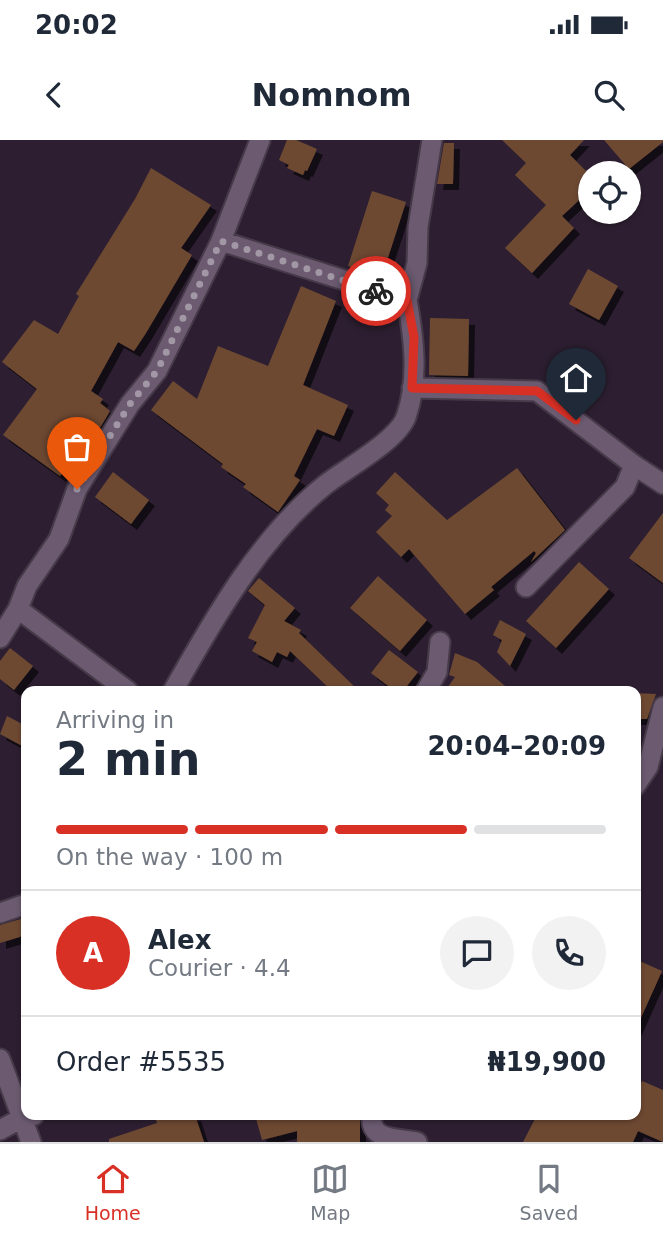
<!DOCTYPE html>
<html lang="en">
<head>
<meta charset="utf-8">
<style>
  :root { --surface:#fff; --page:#f2f2f3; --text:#1f2937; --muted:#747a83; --line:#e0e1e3; --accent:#d93025 }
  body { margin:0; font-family:"DejaVu Sans",sans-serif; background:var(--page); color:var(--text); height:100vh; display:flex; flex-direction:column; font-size:26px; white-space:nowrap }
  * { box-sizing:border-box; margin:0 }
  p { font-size:23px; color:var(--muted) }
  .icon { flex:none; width:38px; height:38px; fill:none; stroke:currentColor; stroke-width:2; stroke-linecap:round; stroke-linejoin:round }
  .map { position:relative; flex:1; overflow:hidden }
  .panel { position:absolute; left:21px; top:546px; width:620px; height:434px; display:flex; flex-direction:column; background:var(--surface); border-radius:14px; box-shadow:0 2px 5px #0004 }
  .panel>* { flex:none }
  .fabs { position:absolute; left:578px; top:21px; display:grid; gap:14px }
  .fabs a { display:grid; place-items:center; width:63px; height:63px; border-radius:50%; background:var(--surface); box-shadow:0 2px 5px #0004; font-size:35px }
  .pin { position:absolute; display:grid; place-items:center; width:60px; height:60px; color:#fff; margin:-72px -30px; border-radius:50% 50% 50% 0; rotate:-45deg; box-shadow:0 0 7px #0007 }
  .pin .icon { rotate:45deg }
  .courier { position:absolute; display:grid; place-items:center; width:70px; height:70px; margin:-35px; border:5px solid #d93025; border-radius:50%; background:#fff; color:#222; box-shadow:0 2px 9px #0007 }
  .headline em { font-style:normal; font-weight:600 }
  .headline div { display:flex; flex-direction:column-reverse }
  .headline { display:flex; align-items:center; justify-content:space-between; height:119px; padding:0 35px }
  h1 { font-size:46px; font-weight:600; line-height:52px }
  .bar { display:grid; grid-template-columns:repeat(4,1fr); gap:10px 7px; align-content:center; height:84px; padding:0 35px }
  .bar i { height:9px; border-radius:5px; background:var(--line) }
  .bar .current { background:var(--accent) }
  .bar p { grid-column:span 4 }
  .line { display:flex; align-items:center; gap:18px; padding:0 35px; border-top:2px solid var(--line) }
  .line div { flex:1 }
  .round { display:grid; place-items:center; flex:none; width:74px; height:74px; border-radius:37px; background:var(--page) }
  .status { display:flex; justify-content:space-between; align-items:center; height:49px; padding:0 35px; background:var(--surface); direction:ltr }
  .status svg { height:19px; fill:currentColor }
  header { display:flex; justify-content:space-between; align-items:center; height:91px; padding:0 35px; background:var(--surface); font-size:32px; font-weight:600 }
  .menu { display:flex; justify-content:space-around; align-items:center; height:98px; border-top:2px solid var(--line); background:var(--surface); font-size:19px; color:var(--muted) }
  .menu a { display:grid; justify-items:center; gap:4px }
  .menu .current { color:var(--accent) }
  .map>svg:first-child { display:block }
</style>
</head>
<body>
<div class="status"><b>20:02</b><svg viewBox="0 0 49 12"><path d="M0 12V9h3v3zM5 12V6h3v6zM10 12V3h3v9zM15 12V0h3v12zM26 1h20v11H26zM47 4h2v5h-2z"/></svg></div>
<header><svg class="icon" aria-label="back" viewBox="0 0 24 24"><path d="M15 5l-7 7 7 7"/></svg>Nomnom<svg class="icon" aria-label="search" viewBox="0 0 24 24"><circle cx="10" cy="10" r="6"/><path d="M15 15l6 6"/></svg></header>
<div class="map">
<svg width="663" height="1002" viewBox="0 0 663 1002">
  <defs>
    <filter id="shadow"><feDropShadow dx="6" dy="6" stdDeviation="0" flood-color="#0009"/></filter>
  </defs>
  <rect width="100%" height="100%" fill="#2d1f31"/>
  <!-- building -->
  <path fill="#6e4a33" filter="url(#shadow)" d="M287,0H296L317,9L307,31L305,30L303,35L287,28L289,25L279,20Z
    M502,0H584L570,15L590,35V50L562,76L574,88L532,133L505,108L546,65L515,35L526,23Z
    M604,0H663V2L629,29Z
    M444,3H454L453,44H437Z
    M151,28L211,65L181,108L192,115L146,193L134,211L118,202L91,251L103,259L100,263L110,271L91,303L87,300L60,336L3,295L37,249L2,222L34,180L58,194L79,156L76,154L135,59Z
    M372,51L406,62L382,136L348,126Z
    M588,129L618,146L599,180L569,164Z
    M301,146L336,161L303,245L348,265L334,296L317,289L294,336L300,340L278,372L243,347L246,344L221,327L223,324L151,270L173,241L197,259L218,206L268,226Z
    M430,178L469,179L468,236L429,235Z
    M517,328L565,390L531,422L536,413L534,411L491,447L494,450L465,474L409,409L401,417L376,392L392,376L385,370L389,365L376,353L395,332L447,380Z
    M113,332L149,360L131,384L95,357Z
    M663,373V443L629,418Z
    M579,422L609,449L556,508L526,481Z
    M378,436L427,480L400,511L350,468Z
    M259,438L295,468L284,481L301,490L299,493L359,551H332L290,511L287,517L277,512L272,522L252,511L257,502L248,498L265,465L248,451Z
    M500,480L526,494L510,526L497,512L502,500L493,495Z
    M10,508L33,526L14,550L0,539V521Z
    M389,510L418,532L403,551H395L371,533Z
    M455,513L477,522L511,551H445L455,537L449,535Z
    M635,553L656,554L647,579H635Z
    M7,576L26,586V608L0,594Z
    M21,779L26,795L0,803V785Z
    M635,819L662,831L635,891Z
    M642,941L663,950V1002L638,991L633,1002H523L537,975H635V957Z
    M154,975H195L204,1002H109V999L157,983Z
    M255,975H360V1002H297V991L262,1000Z"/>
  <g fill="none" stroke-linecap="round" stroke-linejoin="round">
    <defs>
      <path id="street" d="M221,101L260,0
        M407,160L417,123L418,87L432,0
        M412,248L537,251L634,325
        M526,447L625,347L634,325L663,344
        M18,469L128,551
        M0,498L18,469L27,446L59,399L77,349L130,264L157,231L221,101L407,160C414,198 419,240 406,277C397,301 345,329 325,345C260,397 213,480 173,551
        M426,551L437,532L440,502
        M635,646L648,627L663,567
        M0,773L26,764
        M0,919L31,1002
        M372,975C369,1001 397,998 417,1002
        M0,990L22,978L34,975"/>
    </defs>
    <!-- street casing -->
    <use href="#street" stroke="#463a49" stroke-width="23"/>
    <!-- street -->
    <use href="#street" stroke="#6b5a70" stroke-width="19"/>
  </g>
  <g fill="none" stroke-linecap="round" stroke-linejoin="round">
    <!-- done -->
    <path stroke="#a197a5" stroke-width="7" stroke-dasharray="0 12.6" d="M77,349L130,264L157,231L221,101L376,151"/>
    <!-- route -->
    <path stroke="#d93025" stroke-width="9" d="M376,151L407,160L414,197L412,248L537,251L576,280"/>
  </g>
</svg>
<div class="fabs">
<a><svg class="icon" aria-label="locate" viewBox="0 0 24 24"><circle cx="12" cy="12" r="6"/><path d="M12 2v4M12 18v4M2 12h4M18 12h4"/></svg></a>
</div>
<div class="pin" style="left:77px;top:349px;background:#ea580c"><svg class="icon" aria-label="bag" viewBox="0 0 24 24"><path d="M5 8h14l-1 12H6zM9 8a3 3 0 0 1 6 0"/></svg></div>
<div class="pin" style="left:576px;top:280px;background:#1f2937"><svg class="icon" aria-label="home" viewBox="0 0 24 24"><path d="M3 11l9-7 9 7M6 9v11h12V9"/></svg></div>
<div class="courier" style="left:376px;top:151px"><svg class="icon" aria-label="bike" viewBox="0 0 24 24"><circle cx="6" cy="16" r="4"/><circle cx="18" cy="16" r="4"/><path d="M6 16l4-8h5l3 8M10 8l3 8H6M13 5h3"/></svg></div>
<section class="panel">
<div class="headline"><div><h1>2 min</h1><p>Arriving in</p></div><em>20:04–20:09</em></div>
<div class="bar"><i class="current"></i><i class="current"></i><i class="current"></i><i></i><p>On the way · 100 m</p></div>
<div class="line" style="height:126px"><b class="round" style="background:var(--accent);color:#fff">A</b><div><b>Alex</b><p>Courier · 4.4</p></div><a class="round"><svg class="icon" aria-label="chat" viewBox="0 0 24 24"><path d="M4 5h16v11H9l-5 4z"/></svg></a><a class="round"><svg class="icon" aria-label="phone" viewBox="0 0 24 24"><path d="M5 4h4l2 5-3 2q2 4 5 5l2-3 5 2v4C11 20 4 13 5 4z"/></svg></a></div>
<div class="line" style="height:91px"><div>Order #5535</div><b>₦19,900</b></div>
</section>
</div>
<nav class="menu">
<a class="current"><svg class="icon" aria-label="home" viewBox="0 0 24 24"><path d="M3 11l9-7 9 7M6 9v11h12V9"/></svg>Home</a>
<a><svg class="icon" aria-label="map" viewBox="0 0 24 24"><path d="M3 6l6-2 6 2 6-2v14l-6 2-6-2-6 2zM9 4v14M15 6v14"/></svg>Map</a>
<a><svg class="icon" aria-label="saved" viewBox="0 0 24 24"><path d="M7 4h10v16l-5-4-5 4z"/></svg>Saved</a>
</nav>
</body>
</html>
